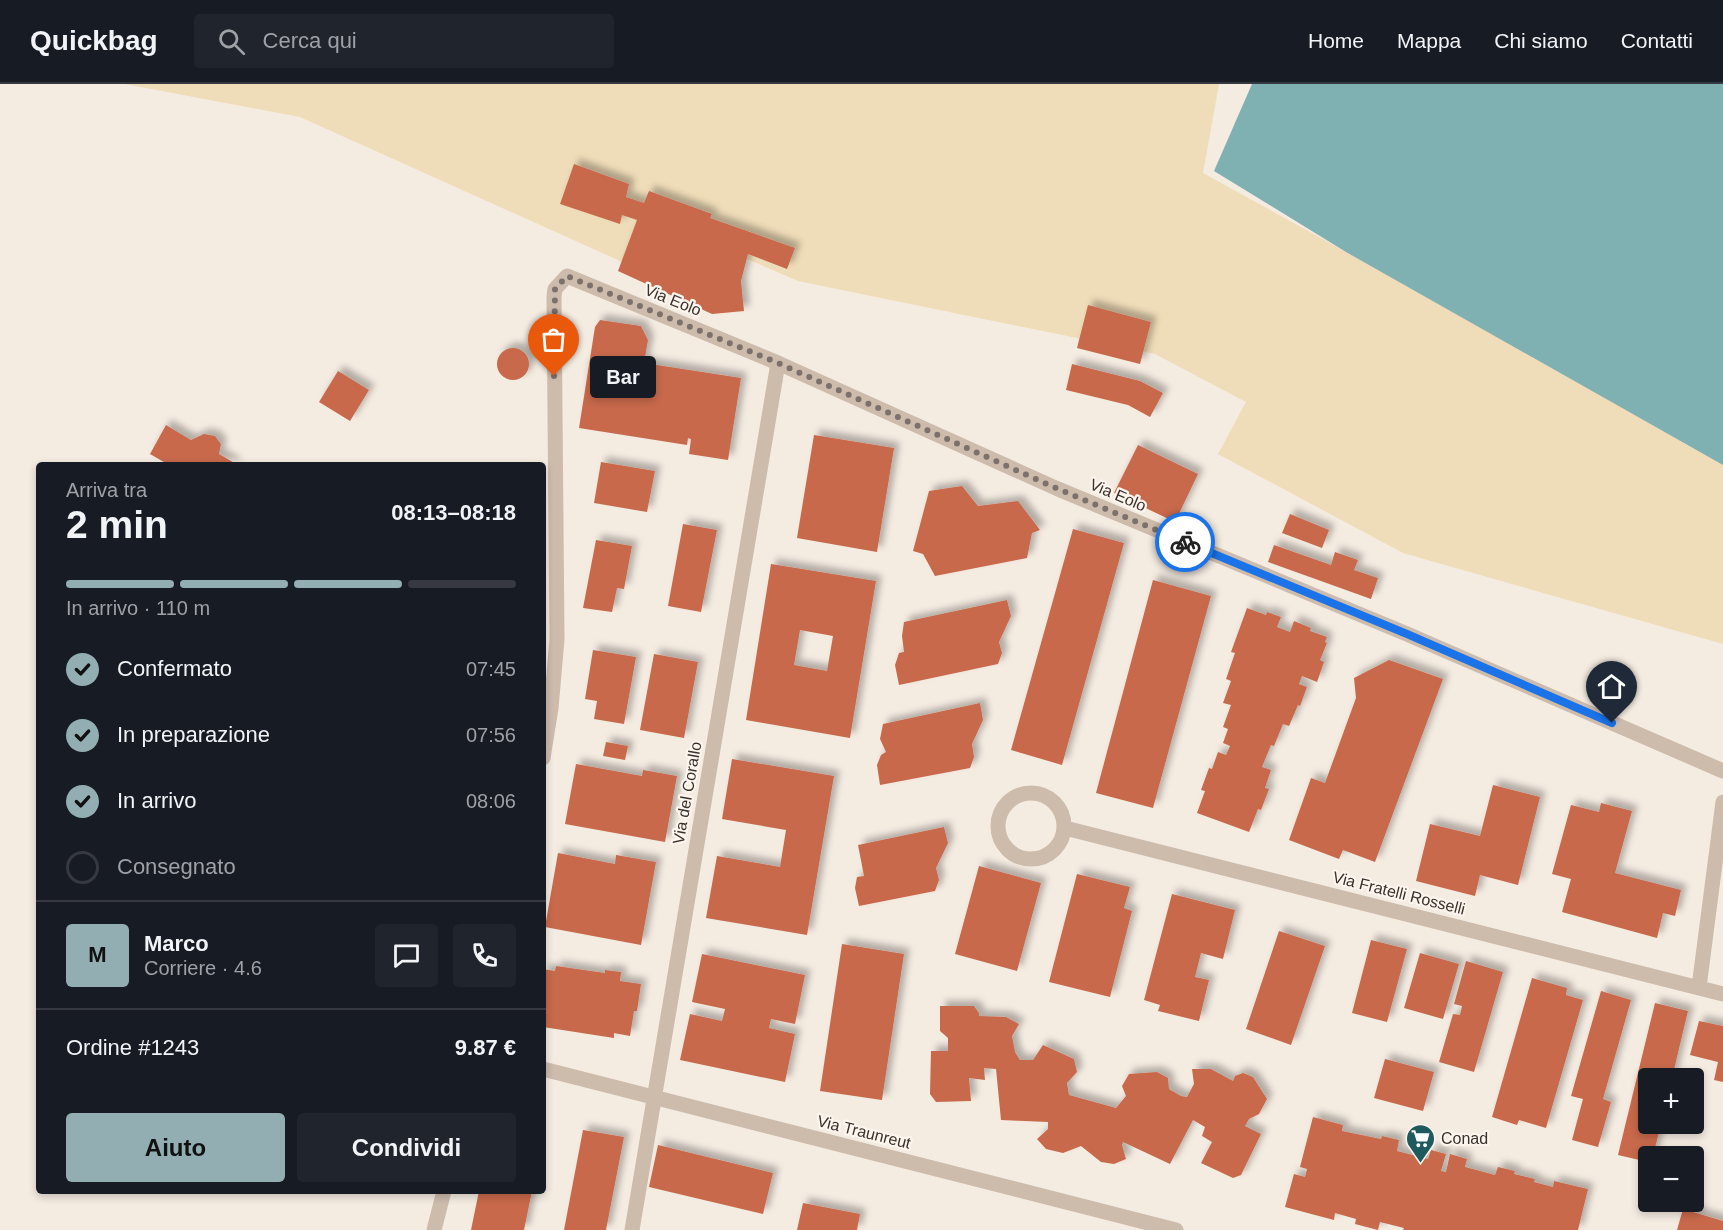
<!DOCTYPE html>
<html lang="it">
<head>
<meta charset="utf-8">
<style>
  :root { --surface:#171b24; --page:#20242c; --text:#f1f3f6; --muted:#9ea1a6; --line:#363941; --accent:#92aeb2 }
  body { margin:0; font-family:Helvetica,sans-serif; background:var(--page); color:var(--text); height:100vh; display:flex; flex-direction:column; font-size:22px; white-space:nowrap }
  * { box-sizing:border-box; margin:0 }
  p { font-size:20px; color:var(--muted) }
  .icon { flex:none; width:33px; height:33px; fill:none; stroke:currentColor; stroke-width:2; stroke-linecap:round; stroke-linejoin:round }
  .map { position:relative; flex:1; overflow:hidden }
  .sheet { position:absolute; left:36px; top:378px; width:510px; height:732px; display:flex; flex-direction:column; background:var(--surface); border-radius:6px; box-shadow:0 3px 9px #0003 }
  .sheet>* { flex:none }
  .controls { position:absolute; left:1638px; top:984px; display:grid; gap:12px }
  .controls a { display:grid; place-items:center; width:66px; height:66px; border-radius:6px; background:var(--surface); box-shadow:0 3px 9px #0003; font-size:30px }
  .pin { position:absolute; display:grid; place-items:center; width:51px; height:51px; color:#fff; margin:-62px -26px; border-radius:50% 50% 50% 0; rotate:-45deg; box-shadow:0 0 6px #0007 }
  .pin .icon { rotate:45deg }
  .courier { position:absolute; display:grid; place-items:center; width:60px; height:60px; margin:-30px; border:4px solid #1a73e8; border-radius:50%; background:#fff; color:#222; box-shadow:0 2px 8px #0007 }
  .bubble { position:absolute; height:42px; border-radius:6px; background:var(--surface); box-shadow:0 3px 9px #0003; font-size:20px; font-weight:700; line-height:42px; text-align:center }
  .summary em { font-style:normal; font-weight:700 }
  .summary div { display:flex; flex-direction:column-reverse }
  .summary { display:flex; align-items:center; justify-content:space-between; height:102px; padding:0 30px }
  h1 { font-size:39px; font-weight:700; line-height:45px }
  .bar { display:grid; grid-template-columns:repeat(4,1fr); gap:9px 6px; align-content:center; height:72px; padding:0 30px }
  .bar i { height:8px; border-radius:4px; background:var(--line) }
  .bar .current { background:var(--accent) }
  .bar p { grid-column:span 4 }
  .line { display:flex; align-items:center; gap:15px; padding:0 30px; border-top:2px solid var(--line) }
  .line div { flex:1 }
  .round { display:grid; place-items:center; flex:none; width:63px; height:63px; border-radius:6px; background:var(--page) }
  ol { padding:0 30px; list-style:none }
  li { display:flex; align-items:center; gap:18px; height:66px }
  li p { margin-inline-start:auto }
  li .icon { padding:6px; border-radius:50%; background:var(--accent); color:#111; stroke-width:4 }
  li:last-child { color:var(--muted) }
  li i { width:33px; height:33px; border:3px solid var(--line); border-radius:50% }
  .action { display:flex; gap:12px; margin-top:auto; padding:12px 30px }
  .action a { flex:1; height:69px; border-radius:6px; background:var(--accent); color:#111; font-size:24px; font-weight:700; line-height:69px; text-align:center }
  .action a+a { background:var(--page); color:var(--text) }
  header { display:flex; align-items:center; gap:36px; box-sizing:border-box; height:84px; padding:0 30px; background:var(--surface); border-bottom:2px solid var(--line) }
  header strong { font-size:28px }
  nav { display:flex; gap:33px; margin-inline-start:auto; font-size:21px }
  .search { width:420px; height:54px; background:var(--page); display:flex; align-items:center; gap:15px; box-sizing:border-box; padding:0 21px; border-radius:6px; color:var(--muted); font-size:22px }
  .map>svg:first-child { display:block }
</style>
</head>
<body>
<header>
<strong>Quickbag</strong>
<div class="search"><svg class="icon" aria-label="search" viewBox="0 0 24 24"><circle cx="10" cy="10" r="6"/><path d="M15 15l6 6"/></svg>Cerca qui</div>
<nav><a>Home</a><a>Mappa</a><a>Chi siamo</a><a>Contatti</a></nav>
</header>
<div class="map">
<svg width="1723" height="1146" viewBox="0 0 1723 1146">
  <defs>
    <filter id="shadow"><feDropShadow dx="5.5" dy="-5.5" stdDeviation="3" flood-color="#0004"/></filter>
  </defs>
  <rect width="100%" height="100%" fill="#f4ebe1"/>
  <!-- sand -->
  <path fill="#efdcb8" d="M125,0H1219L1203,89L1723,376V560L1403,469L1218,370L1246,318L1155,270L798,197L671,142L649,190L300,33Z"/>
  <!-- water -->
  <path fill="#7fb0b2" d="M1252,0H1723V381L1346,168L1214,87Z"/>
  <!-- building -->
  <path fill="#c8694b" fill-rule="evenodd" filter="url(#shadow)" d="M574,80L629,100L626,113L644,119L649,107L712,130L710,134L795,164L787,185L748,170L741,197L744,227L712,230L618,187L637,136L622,131L620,140L560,120Z
    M1088,221L1151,238L1140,280L1077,264Z
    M600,236L641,242L648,256L644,279L741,294L728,376L689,370L691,355L688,354L687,361L579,344L595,243Z
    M497 280a16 16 0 1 1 32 0a16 16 0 1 1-32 0Z
    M1072,280L1140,297L1163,309L1150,333L1128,321L1066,306Z
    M338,287L369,306L350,337L319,318Z
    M166,341L191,356L204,350L215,352L221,360L219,370L238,381H169L150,370Z
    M814,351L894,364L877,468L797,454Z
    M1138,361L1198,390L1175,438L1114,409Z
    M601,378L655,387L647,428L594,419Z
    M962,402L978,422L1018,417L1040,446L1032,449L1027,474L935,492L923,470L913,467L929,407Z
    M1290,430L1329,446L1322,464L1282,449Z
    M683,440L717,446L701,528L668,522Z
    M1073,445L1124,459L1062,681L1011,666Z
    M596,456L632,462L624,505L617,504L612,528L583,524Z
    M1274,461L1331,481L1335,468L1358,476L1354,486L1378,494L1371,515L1268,478Z
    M771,480L876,497L850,654L746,636ZM800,546L833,552L827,587L794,581Z
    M1153,496L1211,512L1153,724L1096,709Z
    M1007,516L1011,532L999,558L1002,569L998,580L899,601L895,581L899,569L904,568L902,552L904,538Z
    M1247,524L1266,531L1267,528L1281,533L1277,543L1290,548L1294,537L1311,544L1310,547L1327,553L1325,558L1327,559L1320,576L1324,578L1317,598L1302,592L1299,600L1307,603L1300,622L1298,621L1289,642L1283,640L1274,662L1271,661L1262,683L1271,686L1265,704L1269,705L1261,726L1258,725L1249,748L1197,729L1205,707L1201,706L1209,684L1212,685L1218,668L1226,671L1230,662L1223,659L1228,645L1223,643L1231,621L1223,619L1231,597L1226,595L1235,569L1231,568Z
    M593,566L636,573L624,640L594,635L597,617L585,615Z
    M654,570L698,578L684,654L640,646Z
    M1389,576L1443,595L1375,778L1343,766L1339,775L1289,756L1311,694L1325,699L1356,614L1354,594Z
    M980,619L983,636L972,660L974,673L970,684L880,701L877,681L881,671L886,668L880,655L883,640Z
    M606,658L628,662L625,676L603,672Z
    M732,675L834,692L807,851L706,834L717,772L780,783L786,746L722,735Z
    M576,680L642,692L643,686L677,692L665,758L565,740Z
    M1493,701L1540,713L1518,801L1480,791L1475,812L1416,797L1430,740L1480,752Z
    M1601,719L1632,727L1615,789L1681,806L1675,832L1663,829L1657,854L1562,828L1571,795L1552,790L1571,721L1599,728Z
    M944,743L948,759L936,784L939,796L935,807L859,822L855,804L857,793L864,792L858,761Z
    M558,769L615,780L616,771L656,778L641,861L545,843Z
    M979,782L1041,799L1017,887L955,870Z
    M1077,790L1130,803L1124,824L1132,827L1110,913L1049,898Z
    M1172,810L1235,826L1223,875L1201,869L1195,893L1209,896L1199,937L1158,927L1160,921L1144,916Z
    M1279,847L1325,862L1291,961L1246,945Z
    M1371,856L1407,865L1387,938L1352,929Z
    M842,860L904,870L882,1016L820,1007Z
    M1420,869L1459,880L1443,935L1404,924Z
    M702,870L805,891L795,940L771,935L769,944L795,950L785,998L680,976L690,930L722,937L725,925L692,918Z
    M1466,877L1503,888L1474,988L1439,978L1453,930L1460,931L1462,922L1454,920Z
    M556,882L605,889V886L621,888L620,897L641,900L637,927H634L630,952L614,949V954L543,943V885L555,887Z
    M1532,894L1567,904L1566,911L1583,916L1546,1044L1519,1036L1517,1041L1492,1033Z
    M1601,907L1631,916L1603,1015L1611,1018L1598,1063L1572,1056L1583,1015L1571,1012Z
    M1655,919L1688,927L1672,994H1648V1040H1661L1653,1072H1648V1078L1618,1071Z
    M940,922H974L979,929V932L1006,933L1019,940L1012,952L1015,968L1020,976H1033L1043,961L1074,975L1077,988L1067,999L1069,1011L1116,1024L1126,1012L1122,1002L1129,990L1157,988L1168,994L1169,1005L1181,1012L1187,1013L1194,1000L1192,985H1211L1233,997L1235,992L1243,989L1253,993L1267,1015L1259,1030L1249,1035L1245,1042L1261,1050L1241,1091L1233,1094L1201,1079L1212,1058L1202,1052L1205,1043L1193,1036L1170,1080L1123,1058L1122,1061L1126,1075L1114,1080L1101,1078L1081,1062L1063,1069L1046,1065L1037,1055L1048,1045V1038L1001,1036L996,985L984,984L985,996L969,994L971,1017L936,1018L930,1010L931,967H948V954L940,947Z
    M1699,937L1723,942V998L1714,996L1718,978L1690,971Z
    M1385,975L1434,988L1423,1027L1374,1014Z
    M1313,1033L1343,1041L1342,1047L1381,1055L1382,1052L1399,1056L1397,1067L1428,1075L1431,1066L1446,1070L1441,1087L1446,1088L1450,1070L1467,1075L1465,1083L1495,1091L1498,1083L1515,1087L1514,1090L1535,1095L1534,1098L1553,1103L1554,1097L1588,1105L1578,1146H1403L1404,1144L1380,1138L1378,1146L1355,1140L1356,1135L1335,1129L1334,1136L1285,1123L1294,1090L1305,1093L1307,1085L1300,1083Z
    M583,1046L624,1053L606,1146H564Z
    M658,1061L773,1089L763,1130L649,1103Z
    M479,1107H532L524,1146H471Z
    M803,1119L860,1130L857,1146H797Z
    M1683,1125L1723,1137V1146H1677Z"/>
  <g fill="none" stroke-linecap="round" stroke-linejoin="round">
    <!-- minor -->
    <path stroke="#cdbbac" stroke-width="15" d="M543,674L551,624L557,555L554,213L555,205L567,192L778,279L1058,405L1407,550L1723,687
      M998 742a33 33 0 1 1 66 0a33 33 0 1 1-66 0Z
      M1065,744L1723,910
      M1699,903L1723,718
      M543,985L1176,1146
      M434,1146L444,1107
      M632,1146L778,279"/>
  </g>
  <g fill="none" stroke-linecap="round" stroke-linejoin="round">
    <!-- done -->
    <path stroke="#7c716b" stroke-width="6" stroke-dasharray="0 10.8" d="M554,292L555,205L567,192L778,279L1058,405L1185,458"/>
    <!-- route -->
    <path stroke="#1a73e8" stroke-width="8" d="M1185,458L1407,550L1612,639"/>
  </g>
  <!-- icons -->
  <defs>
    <symbol id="supermarket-pin" viewBox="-11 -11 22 30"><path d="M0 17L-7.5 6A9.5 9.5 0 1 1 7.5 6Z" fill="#1f5a5e" stroke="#fbf5ee"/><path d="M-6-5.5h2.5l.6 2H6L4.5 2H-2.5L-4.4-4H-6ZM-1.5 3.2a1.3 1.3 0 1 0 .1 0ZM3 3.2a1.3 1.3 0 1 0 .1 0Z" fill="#fff"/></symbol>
  </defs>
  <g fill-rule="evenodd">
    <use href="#supermarket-pin" x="1404" y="1038" width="33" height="45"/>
  </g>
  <g text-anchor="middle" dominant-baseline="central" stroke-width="4.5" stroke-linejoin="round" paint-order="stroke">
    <!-- street labels -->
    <g font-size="16" fill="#3b302b" stroke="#fbf5ee">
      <text transform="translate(673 216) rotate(22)">Via Eolo</text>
      <text transform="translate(1118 411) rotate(23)">Via Eolo</text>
      <text transform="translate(687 709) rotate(-80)">Via del Corallo</text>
      <text transform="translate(1399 809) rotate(14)">Via Fratelli Rosselli</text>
      <text transform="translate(864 1048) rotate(14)">Via Traunreut</text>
    </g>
    <!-- poi labels -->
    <g font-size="16" fill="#3b302b" stroke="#fbf5ee" text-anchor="start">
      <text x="1441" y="1054">Conad</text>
    </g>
  </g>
</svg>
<div class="controls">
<a>+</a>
<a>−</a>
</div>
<div class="pin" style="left:554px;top:292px;background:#ea580c"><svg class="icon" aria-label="bag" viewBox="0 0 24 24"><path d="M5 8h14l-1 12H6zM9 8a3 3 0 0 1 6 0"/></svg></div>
<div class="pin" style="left:1612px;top:639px;background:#1f2937"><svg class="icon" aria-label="home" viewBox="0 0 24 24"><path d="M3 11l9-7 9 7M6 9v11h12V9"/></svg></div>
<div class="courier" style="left:1185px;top:458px"><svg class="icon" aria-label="bike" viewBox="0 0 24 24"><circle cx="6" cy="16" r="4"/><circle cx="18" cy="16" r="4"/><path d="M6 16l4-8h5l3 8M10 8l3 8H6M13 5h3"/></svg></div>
<div class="bubble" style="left:590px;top:272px;width:66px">Bar</div>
<section class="sheet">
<div class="summary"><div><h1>2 min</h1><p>Arriva tra</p></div><em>08:13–08:18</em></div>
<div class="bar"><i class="current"></i><i class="current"></i><i class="current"></i><i></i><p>In arrivo · 110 m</p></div>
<ol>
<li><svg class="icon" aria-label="check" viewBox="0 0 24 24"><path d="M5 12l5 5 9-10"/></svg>Confermato<p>07:45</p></li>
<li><svg class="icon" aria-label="check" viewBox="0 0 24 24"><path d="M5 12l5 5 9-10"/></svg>In preparazione<p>07:56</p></li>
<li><svg class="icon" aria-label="check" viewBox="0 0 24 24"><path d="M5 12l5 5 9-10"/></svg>In arrivo<p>08:06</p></li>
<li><i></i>Consegnato</li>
</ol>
<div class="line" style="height:108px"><b class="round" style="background:var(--accent);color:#111">M</b><div><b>Marco</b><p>Corriere · 4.6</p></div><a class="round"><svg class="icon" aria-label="chat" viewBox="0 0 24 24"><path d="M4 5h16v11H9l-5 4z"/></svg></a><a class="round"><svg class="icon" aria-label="phone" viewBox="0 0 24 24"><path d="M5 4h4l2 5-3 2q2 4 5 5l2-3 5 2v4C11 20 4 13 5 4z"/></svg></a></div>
<div class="line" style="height:78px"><div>Ordine #1243</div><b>9.87 €</b></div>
<div class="action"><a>Aiuto</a><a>Condividi</a></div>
</section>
</div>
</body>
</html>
